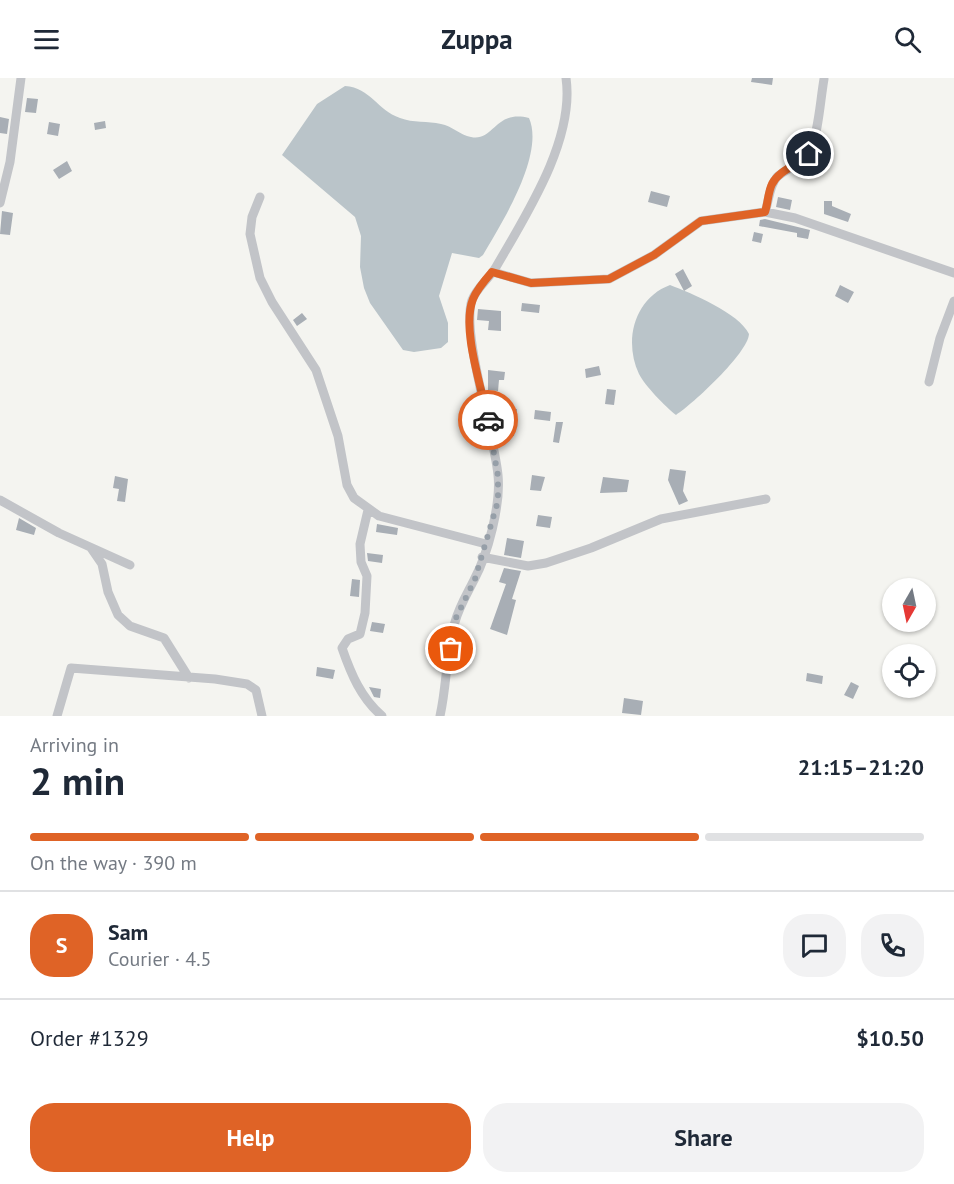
<!DOCTYPE html>
<html lang="en">
<head>
<meta charset="utf-8">
<style>
  :root { --surface:#fff; --page:#f2f2f3; --text:#1f2937; --muted:#747a83; --line:#e0e1e3; --accent:#df6326 }
  body { margin:0; font-family:"PT Sans",sans-serif; background:var(--page); color:var(--text); height:100vh; display:flex; flex-direction:column; font-size:22px; white-space:nowrap }
  * { box-sizing:border-box; margin:0 }
  p { font-size:20px; color:var(--muted) }
  .icon { flex:none; width:33px; height:33px; fill:none; stroke:currentColor; stroke-width:2; stroke-linecap:round; stroke-linejoin:round }
  .map { position:relative; height:638px; overflow:hidden }
  .drawer { display:flex; flex-direction:column; background:var(--surface); flex:1 }
  .drawer>* { flex:none }
  .needle { width:39px; rotate:189deg }
  .fabs { position:absolute; left:882px; top:500px; display:grid; gap:12px }
  .fabs a { display:grid; place-items:center; width:54px; height:54px; border-radius:50%; background:var(--surface); box-shadow:0 2px 4px #0004; font-size:30px }
  .pin { position:absolute; display:grid; place-items:center; width:51px; height:51px; color:#fff; margin:-26px; border:3px solid #fff; border-radius:50%; box-shadow:0 2px 6px #0007 }
  .courier { position:absolute; display:grid; place-items:center; width:60px; height:60px; margin:-30px; border:4px solid #df6326; border-radius:50%; background:#fff; color:#222; box-shadow:0 2px 8px #0007 }
  .headline em { font-style:normal; font-weight:700 }
  .headline div { display:flex; flex-direction:column-reverse }
  .headline { display:flex; align-items:center; justify-content:space-between; height:102px; padding:0 30px }
  h1 { font-size:39px; font-weight:700; line-height:45px }
  .bar { display:grid; grid-template-columns:repeat(4,1fr); gap:9px 6px; align-content:center; height:72px; padding:0 30px }
  .bar i { height:8px; border-radius:4px; background:var(--line) }
  .bar .selected { background:var(--accent) }
  .bar p { grid-column:span 4 }
  .line { display:flex; align-items:center; gap:15px; padding:0 30px; border-top:2px solid var(--line) }
  .line div { flex:1 }
  .round { display:grid; place-items:center; flex:none; width:63px; height:63px; border-radius:24px; background:var(--page) }
  .action { display:flex; gap:12px; margin-top:auto; padding:12px 30px }
  .action a { flex:1; height:69px; border-radius:24px; background:var(--accent); color:#fff; font-size:24px; font-weight:700; line-height:69px; text-align:center }
  .action a+a { background:var(--page); color:var(--text) }
  header { display:flex; justify-content:space-between; align-items:center; height:78px; padding:0 30px; background:var(--surface); font-size:27px; font-weight:700 }
  .map>svg:first-child { display:block }
</style>
</head>
<body>
<header><svg class="icon" aria-label="menu" viewBox="0 0 24 24"><path d="M4 6h16M4 12h16M4 18h16"/></svg>Zuppa<svg class="icon" aria-label="search" viewBox="0 0 24 24"><circle cx="10" cy="10" r="6"/><path d="M15 15l6 6"/></svg></header>
<div class="map">
<svg width="954" height="638" viewBox="0 0 954 638">
  <rect width="100%" height="100%" fill="#f4f4f0"/>
  <!-- water -->
  <path fill="#bac4c9" d="M345,8C371,10 377,32 400,40C413,45 428,43 441,46C452,48 460,57 471,59C494,64 495,31 529,40C545,76 502,145 483,177L479,180L452,175L439,218L448,245V264L441,270L414,274L403,272L370,225L364,210L360,189L361,158L355,139L282,77L317,26Z
    M670,207C691,215 739,235 749,256C748,275 693,326 676,337C665,328 645,308 639,296C623,262 635,220 670,207Z"/>
  <!-- building -->
  <path fill="#a8aeb5" d="M752,0H773L772,7L751,4Z
    M27,20L38,21L36,35L25,34Z
    M0,39L9,41L7,56L0,55Z
    M105,43L106,50L95,52L94,45Z
    M49,44L60,46L58,58L47,56Z
    M67,83L72,93L59,101L53,92Z
    M651,113L670,118L667,129L648,124Z
    M778,119L792,122L790,132L776,129Z
    M824,123H832V128L851,136L848,144L824,136Z
    M2,133L13,135L10,157L0,156Z
    M765,141L810,152L808,161L797,159V155L759,148L760,142Z
    M754,154L763,156L761,165L752,163Z
    M683,191L692,208L684,213L675,196Z
    M840,207L854,214L848,225L835,218Z
    M522,225L540,227L539,235L521,233Z
    M478,231L501,233V253L488,252L489,243L477,242Z
    M302,235L307,241L297,248L293,242Z
    M599,288L601,297L586,300L585,291Z
    M488,292L505,294L504,302H499L498,313L488,312Z
    M607,311L616,312L614,327L605,326Z
    M509,331H517L514,358H505Z
    M535,332L551,334L550,343L534,341Z
    M556,344H563L559,365L553,364Z
    M670,391L686,393L683,413L688,423L679,427L668,402Z
    M532,397L545,399L541,413L530,412Z
    M115,398L128,401L125,424L117,423L119,411L113,410Z
    M603,399L629,402L627,414L600,415Z
    M538,437L552,439L550,450L536,448Z
    M19,440L36,450L34,457L16,452Z
    M377,446L398,450L397,457L376,454Z
    M507,460L524,463L521,480L504,477Z
    M367,475L383,477L382,485L368,483Z
    M504,490L521,493L512,521L516,522L507,557L490,551L506,506L499,504Z
    M352,501L360,502L359,519L350,518Z
    M372,544L385,546L383,555L370,553Z
    M317,589L335,592L333,601L316,598Z
    M807,595L823,598L822,606L806,603Z
    M851,604L859,608L853,621L844,617Z
    M369,609L381,611L380,620L374,619Z
    M624,620L643,623L641,637L622,635Z"/>
  <g fill="none" stroke-linecap="round" stroke-linejoin="round">
    <!-- minor -->
    <path stroke="#c2c4c8" stroke-width="9" d="M260,119L252,139L250,156L260,200L272,224L316,292L338,358L347,407L354,420L379,438L486,466
      M0,125L10,84L21,0
      M765,134C769,123 769,108 777,99C787,89 804,87 810,74C819,52 820,24 824,1
      M493,194L531,205L609,201L654,177L701,143L765,134L795,140L954,195
      M929,304L940,260L954,223
      M0,422L59,455L130,487
      M368,432L360,466L361,484L367,498L365,535L360,556L348,561L342,570C351,596 361,620 382,638
      M91,470L102,486L108,514L118,537L130,548L164,560L189,600
      M482,479L528,488L546,485L591,470L661,441L766,421
      M57,638L71,590L215,601L247,606L256,612L262,638
      M440,638C447,607 446,574 455,544C459,529 467,516 474,502C488,476 501,426 498,397C494,355 461,255 472,222C477,209 489,201 496,189C526,137 575,62 566,0"/>
  </g>
  <g fill="none" stroke-linecap="round" stroke-linejoin="round">
    <!-- done -->
    <path stroke="#969fa8" stroke-width="6" stroke-dasharray="0 10.8" d="M451,571L454,544L475,501L498,423V398L488,342"/>
    <!-- route -->
    <path stroke="#df6326" stroke-width="8" d="M488,342C482,310 461,251 473,221C477,211 485,202 492,194L531,205L609,201L654,177L701,143L765,134C768,125 768,114 772,106C780,91 799,87 809,76"/>
  </g>
</svg>
<div class="fabs">
<a><svg class="needle" viewBox="-14 -14 28 28"><path d="M0-13l5 13h-10z" fill="#e53935"/><path d="M0 13l5-13h-10z" fill="#747a83"/></svg></a>
<a><svg class="icon" aria-label="locate" viewBox="0 0 24 24"><circle cx="12" cy="12" r="6"/><path d="M12 2v4M12 18v4M2 12h4M18 12h4"/></svg></a>
</div>
<div class="pin" style="left:451px;top:571px;background:#ea580c"><svg class="icon" aria-label="bag" viewBox="0 0 24 24"><path d="M5 8h14l-1 12H6zM9 8a3 3 0 0 1 6 0"/></svg></div>
<div class="pin" style="left:809px;top:76px;background:#1f2937"><svg class="icon" aria-label="home" viewBox="0 0 24 24"><path d="M3 11l9-7 9 7M6 9v11h12V9"/></svg></div>
<div class="courier" style="left:488px;top:342px"><svg class="icon" aria-label="car" viewBox="0 0 24 24"><path d="M5 17H2v-5l4-1 3-4h7l3 4 3 1v5h-3M9 17h6M6 11h13"/><circle cx="7" cy="17" r="2"/><circle cx="17" cy="17" r="2"/></svg></div>
</div>
<section class="drawer">
<div class="headline"><div><h1>2 min</h1><p>Arriving in</p></div><em>21:15–21:20</em></div>
<div class="bar"><i class="selected"></i><i class="selected"></i><i class="selected"></i><i></i><p>On the way · 390 m</p></div>
<div class="line" style="height:108px"><b class="round" style="background:var(--accent);color:#fff">S</b><div><b>Sam</b><p>Courier · 4.5</p></div><a class="round"><svg class="icon" aria-label="chat" viewBox="0 0 24 24"><path d="M4 5h16v11H9l-5 4z"/></svg></a><a class="round"><svg class="icon" aria-label="phone" viewBox="0 0 24 24"><path d="M5 4h4l2 5-3 2q2 4 5 5l2-3 5 2v4C11 20 4 13 5 4z"/></svg></a></div>
<div class="line" style="height:78px"><div>Order #1329</div><b>$10.50</b></div>
<div class="action"><a>Help</a><a>Share</a></div>
</section>
</body>
</html>
